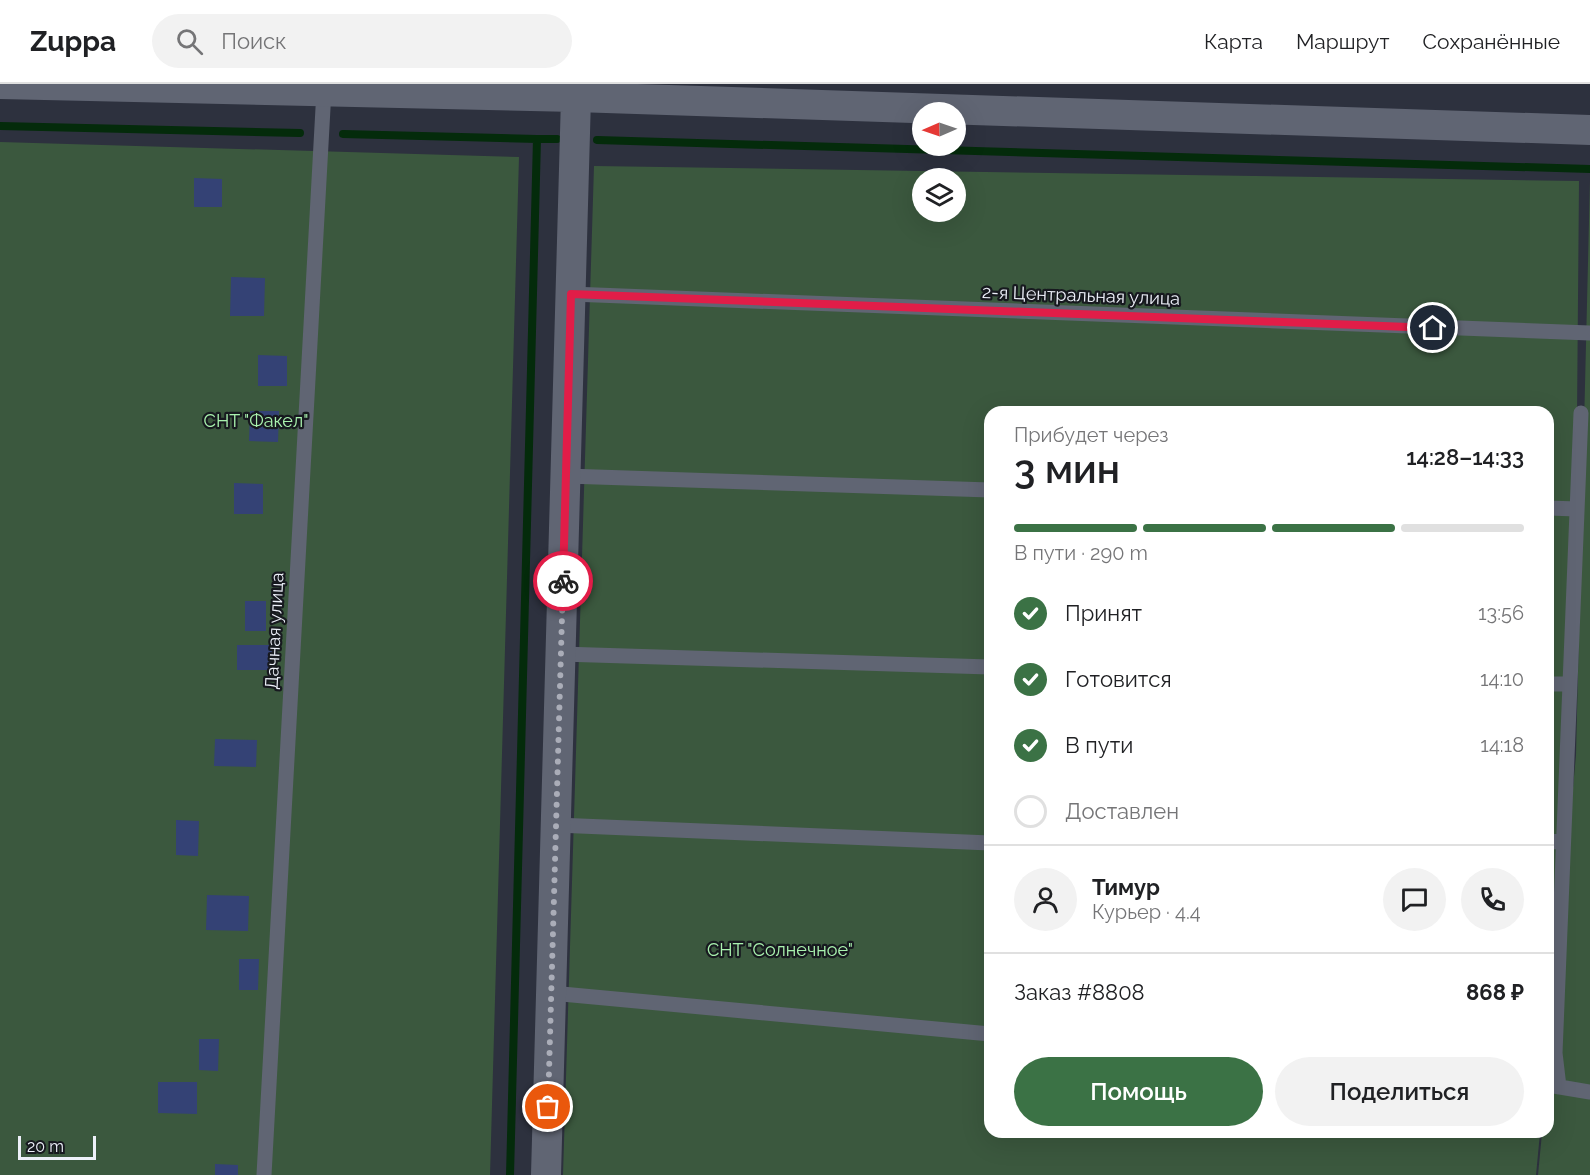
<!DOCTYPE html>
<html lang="ru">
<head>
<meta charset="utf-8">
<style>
  :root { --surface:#fff; --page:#f2f2f2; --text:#202124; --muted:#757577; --line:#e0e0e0; --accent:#3b7245 }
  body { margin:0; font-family:Raleway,sans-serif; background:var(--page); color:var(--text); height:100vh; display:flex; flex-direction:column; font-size:22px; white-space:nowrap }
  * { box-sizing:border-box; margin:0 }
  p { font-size:20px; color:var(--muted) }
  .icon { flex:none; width:33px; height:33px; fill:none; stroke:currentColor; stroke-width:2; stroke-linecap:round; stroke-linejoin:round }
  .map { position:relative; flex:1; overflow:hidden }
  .panel { position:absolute; left:984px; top:322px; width:570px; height:732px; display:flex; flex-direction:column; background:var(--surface); border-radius:18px; box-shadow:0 6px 24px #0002 }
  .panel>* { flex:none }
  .needle { width:39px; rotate:268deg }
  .fabs { position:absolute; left:912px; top:18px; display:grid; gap:12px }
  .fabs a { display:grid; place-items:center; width:54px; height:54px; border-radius:50%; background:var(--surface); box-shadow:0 6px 24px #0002; font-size:30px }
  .scale { position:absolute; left:18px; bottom:15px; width:78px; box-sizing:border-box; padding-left:6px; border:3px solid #edf0f9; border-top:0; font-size:16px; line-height:21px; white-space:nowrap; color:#edf0f9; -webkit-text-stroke:4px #17191f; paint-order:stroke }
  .pin { position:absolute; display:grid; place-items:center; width:51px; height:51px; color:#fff; margin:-26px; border:3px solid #fff; border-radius:50%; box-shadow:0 2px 6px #0007 }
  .courier { position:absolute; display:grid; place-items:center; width:60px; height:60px; margin:-30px; border:4px solid #e11d48; border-radius:50%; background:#fff; color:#222; box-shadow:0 2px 8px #0007 }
  .summary em { font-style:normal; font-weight:600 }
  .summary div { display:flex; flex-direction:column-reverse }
  .summary { display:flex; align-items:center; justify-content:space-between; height:102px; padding:0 30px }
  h1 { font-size:39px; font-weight:600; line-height:45px }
  .bar { display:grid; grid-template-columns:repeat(4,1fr); gap:9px 6px; align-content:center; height:72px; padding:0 30px }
  .bar i { height:8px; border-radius:4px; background:var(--line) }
  .bar .active { background:var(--accent) }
  .bar p { grid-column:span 4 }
  .line { display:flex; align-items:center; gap:15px; padding:0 30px; border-top:2px solid var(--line) }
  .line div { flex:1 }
  .round { display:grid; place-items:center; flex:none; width:63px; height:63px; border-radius:32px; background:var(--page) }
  ol { padding:0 30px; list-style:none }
  li { display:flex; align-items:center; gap:18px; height:66px }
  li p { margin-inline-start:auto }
  li .icon { padding:6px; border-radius:50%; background:var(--accent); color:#fff; stroke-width:4 }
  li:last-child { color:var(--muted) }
  li i { width:33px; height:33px; border:3px solid var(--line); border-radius:50% }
  .button { display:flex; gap:12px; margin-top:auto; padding:12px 30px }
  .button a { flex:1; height:69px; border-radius:36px; background:var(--accent); color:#fff; font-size:24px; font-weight:600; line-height:69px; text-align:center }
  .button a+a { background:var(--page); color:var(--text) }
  header { display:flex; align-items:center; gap:36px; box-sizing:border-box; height:84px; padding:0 30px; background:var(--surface); border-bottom:2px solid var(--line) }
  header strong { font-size:28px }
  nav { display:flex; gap:33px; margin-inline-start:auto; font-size:21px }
  .search { width:420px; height:54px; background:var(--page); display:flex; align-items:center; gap:15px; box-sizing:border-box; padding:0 21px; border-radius:33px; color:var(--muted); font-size:22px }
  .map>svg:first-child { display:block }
</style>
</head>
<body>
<header>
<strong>Zuppa</strong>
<div class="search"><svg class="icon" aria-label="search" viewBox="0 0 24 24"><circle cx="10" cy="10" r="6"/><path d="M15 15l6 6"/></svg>Поиск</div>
<nav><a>Карта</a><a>Маршрут</a><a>Сохранённые</a></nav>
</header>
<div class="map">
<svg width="1590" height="1091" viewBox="0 0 1590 1091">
  <rect width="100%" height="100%" fill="#2d313e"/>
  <!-- green -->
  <path fill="#3b583e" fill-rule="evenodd" d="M0,58L519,73L490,1091H0Z
    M594,82L1579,97L1576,451L1548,959V328H990V1048L1540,1049L1536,1091H563ZM922,94H956V128H922Z
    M1590,96V1091H1538L1542,1049L1548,1048V978L1576,671Z"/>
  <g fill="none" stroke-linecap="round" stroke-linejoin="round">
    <!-- stream -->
    <path stroke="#042b0b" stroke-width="8" d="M0,42L300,49
      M343,50L537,55
      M597,56L1590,85
      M510,1091L537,55H557"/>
  </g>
  <!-- building -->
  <path fill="#344275" d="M194,94L222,95V123H194Z
    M231,193L265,194L264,232H230Z
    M258,271L287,272V302H258Z
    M250,327H279L278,358L249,357Z
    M234,399L263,400V430H234Z
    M245,517H266V547H245Z
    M988,535H990V562H986Z
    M237,561H272V586H237Z
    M215,655L257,656L256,683L214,682Z
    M176,736L199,737L198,772L176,771Z
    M207,811L249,812L248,847L206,846Z
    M239,875H259L258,906H239Z
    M199,955H219L218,987L199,986Z
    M158,998H197V1030L158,1029Z
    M215,1080L238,1081V1091H215Z"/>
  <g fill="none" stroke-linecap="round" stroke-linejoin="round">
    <!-- lane -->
    <path stroke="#606573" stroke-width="15" d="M571,210L1590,249
      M566,392L990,406
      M1548,424L1577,425
      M561,570L990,583
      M1548,600H1570
      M556,741L990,759
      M1548,758L1563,757
      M551,909L990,950
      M1548,1001L1590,1008
      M1559,1003L1555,969L1581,329
      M264,1091L324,6"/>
    <!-- street -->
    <path stroke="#606573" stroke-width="30" d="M0,0L576,13L1590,46
      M546,1091L576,13"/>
  </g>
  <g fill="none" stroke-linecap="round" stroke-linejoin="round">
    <!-- done -->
    <path stroke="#aaadb8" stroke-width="6" stroke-dasharray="0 10.8" d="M548,1023L563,497"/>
    <!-- route -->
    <path stroke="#e11d48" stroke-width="8" d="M563,497L571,210L1433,244"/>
  </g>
  <g text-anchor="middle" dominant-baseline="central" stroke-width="4.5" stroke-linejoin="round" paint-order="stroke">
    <!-- street labels -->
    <g font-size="18" fill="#edf0f9" stroke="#17191f">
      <text transform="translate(1081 211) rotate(2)">2-я Центральная улица</text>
      <text transform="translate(274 547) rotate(-87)">Дачная улица</text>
    </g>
    <!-- park labels -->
    <g font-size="18" fill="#a9f2ae" stroke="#17191f">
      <text x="256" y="336">СНТ "Факел"</text>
      <text x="780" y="865">СНТ "Солнечное"</text>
    </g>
  </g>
</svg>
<div class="fabs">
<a><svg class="needle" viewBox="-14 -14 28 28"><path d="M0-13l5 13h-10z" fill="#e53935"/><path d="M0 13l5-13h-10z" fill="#757577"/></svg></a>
<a><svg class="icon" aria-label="layers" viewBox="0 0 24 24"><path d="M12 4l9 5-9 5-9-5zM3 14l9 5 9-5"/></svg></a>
</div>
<div class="scale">20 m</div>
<div class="pin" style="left:548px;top:1023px;background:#ea580c"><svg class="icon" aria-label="bag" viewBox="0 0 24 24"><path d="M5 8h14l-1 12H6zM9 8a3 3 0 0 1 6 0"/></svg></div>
<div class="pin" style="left:1433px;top:244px;background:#1f2937"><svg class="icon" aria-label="home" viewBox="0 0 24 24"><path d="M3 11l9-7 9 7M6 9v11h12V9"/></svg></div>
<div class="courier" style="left:563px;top:497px"><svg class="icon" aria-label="bike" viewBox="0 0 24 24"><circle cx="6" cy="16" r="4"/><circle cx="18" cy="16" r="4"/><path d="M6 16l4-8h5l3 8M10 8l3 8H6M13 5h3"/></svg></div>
<section class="panel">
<div class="summary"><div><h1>3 мин</h1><p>Прибудет через</p></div><em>14:28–14:33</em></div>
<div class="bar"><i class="active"></i><i class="active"></i><i class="active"></i><i></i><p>В пути · 290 m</p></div>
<ol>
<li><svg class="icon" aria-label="check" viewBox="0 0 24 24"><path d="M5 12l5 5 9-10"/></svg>Принят<p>13:56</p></li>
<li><svg class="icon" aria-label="check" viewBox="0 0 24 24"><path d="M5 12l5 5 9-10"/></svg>Готовится<p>14:10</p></li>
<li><svg class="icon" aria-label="check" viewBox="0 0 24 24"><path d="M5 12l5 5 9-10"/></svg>В пути<p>14:18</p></li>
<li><i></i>Доставлен</li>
</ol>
<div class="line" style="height:108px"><a class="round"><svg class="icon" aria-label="person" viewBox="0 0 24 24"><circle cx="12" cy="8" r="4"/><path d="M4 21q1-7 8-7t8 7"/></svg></a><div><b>Тимур</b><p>Курьер · 4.4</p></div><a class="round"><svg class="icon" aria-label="chat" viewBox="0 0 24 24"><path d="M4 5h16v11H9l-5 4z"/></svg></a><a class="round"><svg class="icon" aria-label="phone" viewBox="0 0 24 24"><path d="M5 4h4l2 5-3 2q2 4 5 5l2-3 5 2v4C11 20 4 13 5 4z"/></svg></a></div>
<div class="line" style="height:78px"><div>Заказ #8808</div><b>868 ₽</b></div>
<div class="button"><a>Помощь</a><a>Поделиться</a></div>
</section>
</div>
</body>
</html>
